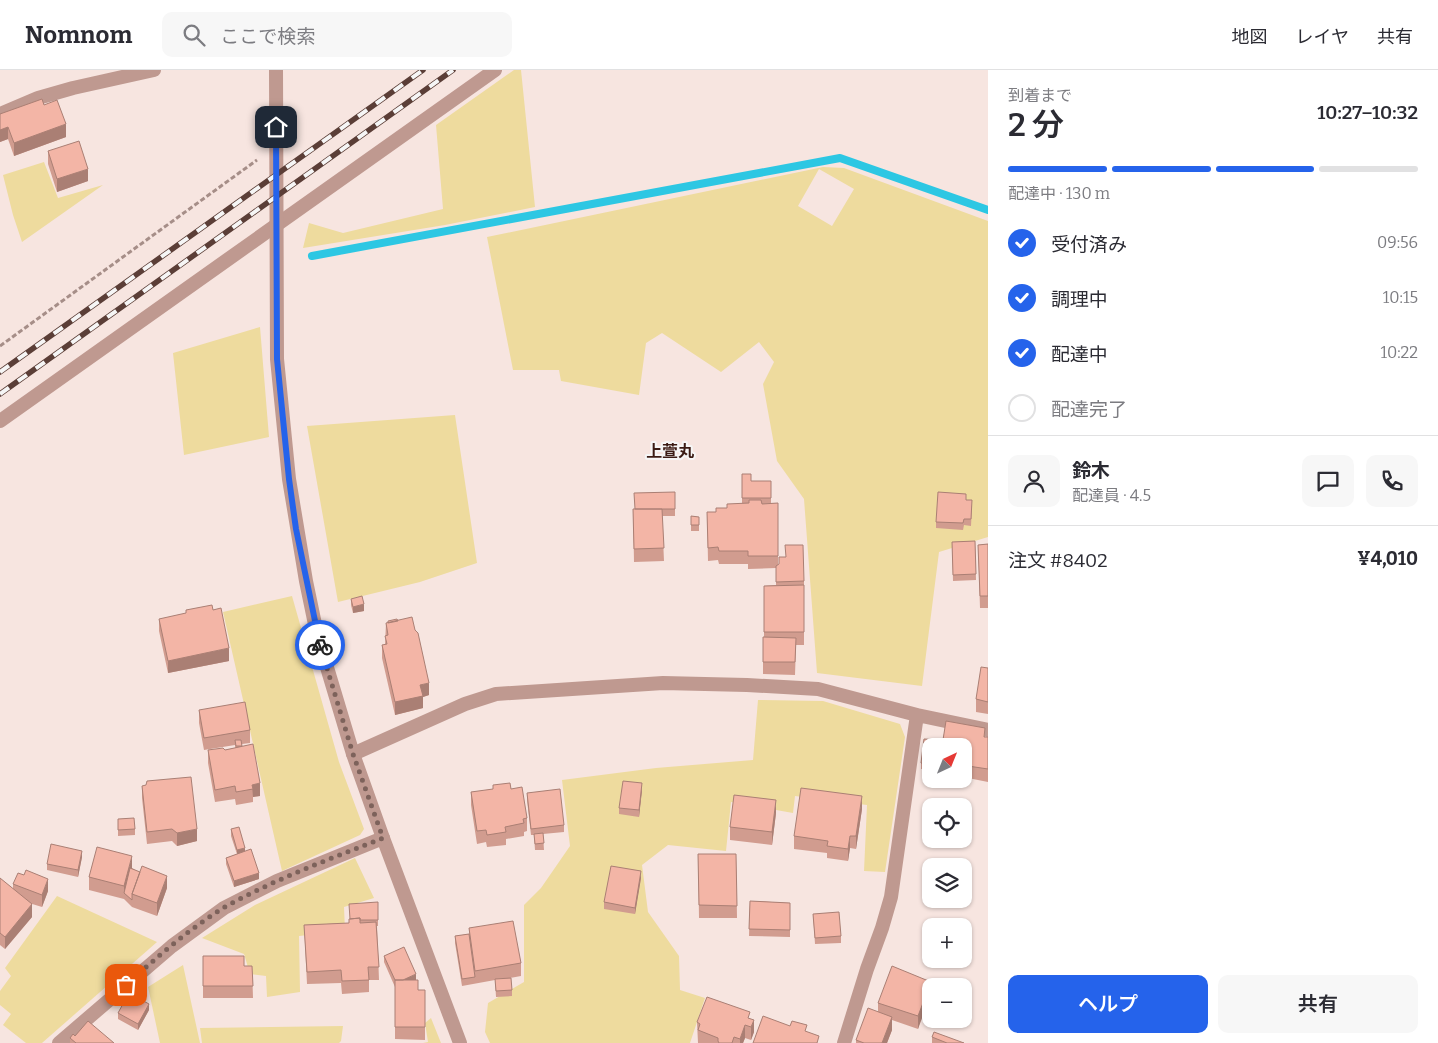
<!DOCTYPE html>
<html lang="ja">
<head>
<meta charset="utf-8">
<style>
  :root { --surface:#fff; --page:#f7f7f7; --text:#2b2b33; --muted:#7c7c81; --line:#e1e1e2; --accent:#2563eb }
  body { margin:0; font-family:Bitter,"Noto Sans JP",serif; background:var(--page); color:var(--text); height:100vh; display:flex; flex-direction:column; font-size:19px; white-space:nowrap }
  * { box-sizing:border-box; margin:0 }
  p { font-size:16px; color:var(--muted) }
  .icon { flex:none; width:28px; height:28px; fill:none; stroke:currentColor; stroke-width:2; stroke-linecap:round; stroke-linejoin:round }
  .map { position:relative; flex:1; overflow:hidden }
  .sheet { display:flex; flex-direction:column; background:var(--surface); width:450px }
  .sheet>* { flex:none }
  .needle { width:32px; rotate:43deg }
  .controls { position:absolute; left:922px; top:668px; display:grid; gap:10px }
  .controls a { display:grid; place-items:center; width:50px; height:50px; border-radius:10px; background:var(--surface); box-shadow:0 1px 4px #0004; font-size:25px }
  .pin { position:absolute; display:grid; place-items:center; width:42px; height:42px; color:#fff; margin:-21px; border-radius:10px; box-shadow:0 2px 8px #0006 }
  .courier { position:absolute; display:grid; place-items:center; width:50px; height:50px; margin:-25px; border:4px solid #2563eb; border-radius:50%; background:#fff; color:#222; box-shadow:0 1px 6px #0007 }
  .summary em { font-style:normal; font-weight:600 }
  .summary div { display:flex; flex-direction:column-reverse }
  .summary { display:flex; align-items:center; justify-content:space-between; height:85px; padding:0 20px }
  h1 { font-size:32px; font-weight:600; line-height:38px }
  .bar { display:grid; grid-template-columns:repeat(4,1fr); gap:8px 5px; align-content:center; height:60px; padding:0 20px }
  .bar i { height:6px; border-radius:4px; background:var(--line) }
  .bar .active { background:var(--accent) }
  .bar p { grid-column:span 4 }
  .line { display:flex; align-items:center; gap:12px; padding:0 20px; border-top:1px solid var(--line) }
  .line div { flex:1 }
  .round { display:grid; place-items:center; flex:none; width:52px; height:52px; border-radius:10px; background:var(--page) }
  ol { padding:0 20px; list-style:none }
  li { display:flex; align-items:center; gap:15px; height:55px }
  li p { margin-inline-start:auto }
  li .icon { padding:5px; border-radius:50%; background:var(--accent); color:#fff; stroke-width:4 }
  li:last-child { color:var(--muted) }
  li i { width:28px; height:28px; border:2px solid var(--line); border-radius:50% }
  .action { display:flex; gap:10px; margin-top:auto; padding:10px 20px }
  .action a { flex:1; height:58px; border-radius:10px; background:var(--accent); color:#fff; font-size:20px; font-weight:600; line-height:58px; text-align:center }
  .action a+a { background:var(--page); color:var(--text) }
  header { display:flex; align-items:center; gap:30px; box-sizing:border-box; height:70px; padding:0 25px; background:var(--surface); border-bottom:1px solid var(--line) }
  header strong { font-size:24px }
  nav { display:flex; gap:28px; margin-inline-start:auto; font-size:18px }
  .search { width:350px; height:45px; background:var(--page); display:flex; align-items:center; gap:12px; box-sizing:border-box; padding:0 18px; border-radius:10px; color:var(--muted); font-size:19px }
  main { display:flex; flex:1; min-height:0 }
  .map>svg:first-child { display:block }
</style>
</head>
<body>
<header>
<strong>Nomnom</strong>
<div class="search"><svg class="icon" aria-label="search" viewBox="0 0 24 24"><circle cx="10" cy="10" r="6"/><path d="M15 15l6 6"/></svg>ここで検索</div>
<nav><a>地図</a><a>レイヤ</a><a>共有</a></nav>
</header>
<main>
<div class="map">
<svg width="988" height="973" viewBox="0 0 988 973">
  <rect width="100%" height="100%" fill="#f7e5e0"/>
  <!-- green -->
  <path fill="#eedb9e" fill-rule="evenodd" d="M514,0H521L535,137L445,155L303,178L309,153L343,163L443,139L436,55Z
    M44,92L58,128L103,115L22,172L13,145L3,105Z
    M823,97L844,98L988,151V467L939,482L922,616L817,603L804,429L777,391L763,314L774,292L759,272L721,302L662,263L646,273L639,325L561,311L559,300H513L487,167ZM819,99L854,119L832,156L798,136Z
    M260,257L269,367L184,385L173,283Z
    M455,345L477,493L420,512L338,532L307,356Z
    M292,526L339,692L364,759L360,765L282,801L223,542Z
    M758,630L823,631L900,654L905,667L885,802L864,801L867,735L795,726L793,743L731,732L726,781L668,775L642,795L648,842L679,886L680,920L705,928L690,973H490L485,962L488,933L524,912V835L541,818L570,776L562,710L656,698L753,690Z
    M355,788L374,828L344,837L345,861L299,866L300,922L267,927L266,906L250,904L244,884L202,868L255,835Z
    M57,826L157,872L42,973H26L3,955L11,944L0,935V921L11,906L5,898Z
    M183,895L200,973H160L148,917Z
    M431,948L441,973H423L428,972L425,953Z
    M343,956L341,971L339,973H202L200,958Z"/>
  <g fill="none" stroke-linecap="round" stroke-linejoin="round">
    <!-- stream -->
    <path stroke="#2dc7e3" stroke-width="8" d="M312,186L840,88L988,140"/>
    <!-- path -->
    <path stroke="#a68e88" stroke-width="3" stroke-dasharray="5 2.5" stroke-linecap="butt" d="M0,276L257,90"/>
    <!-- minor -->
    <path stroke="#bf9990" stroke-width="14" d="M0,44L38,28L73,18L154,0
      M0,351L495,0
      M917,645L988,660
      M353,684L465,634L496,624L663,613L747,615L818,619L917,645L891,827L882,858L867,899L844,973
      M59,973L172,876L224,838L277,811L383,768"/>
    <!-- tertiary -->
    <path stroke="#bf9990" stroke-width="14" d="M276,0L277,289L289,409L306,511L317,564L353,684L383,768L460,973"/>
    <defs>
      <path id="rail" d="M0,302L423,0
        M0,324L453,0"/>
    </defs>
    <!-- rail casing -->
    <use href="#rail" stroke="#5b3e37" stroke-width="5.5"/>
    <!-- rail -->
    <use href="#rail" stroke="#f6f6f6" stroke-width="4" stroke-dasharray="11" stroke-linecap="butt"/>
  </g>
  <!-- wall -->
  <path fill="#d19c8f" d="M44,35L66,67L14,86L8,69L0,72V44Z
    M48,81L88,111L57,122L48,94Z
    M742,404L751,411H771V433H778V495L804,511V575H796L795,605L763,604V567H764V516L776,515V498L748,499V494H719L718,490L708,491L707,442H716L742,433Z
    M675,422V446H662L664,491L634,492L633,439H634Z
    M966,430L972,436L971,456L964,455L963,460L936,458V452Z
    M691,446L699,447V461H691Z
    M975,471L976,510L953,511L952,472Z
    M988,474V538H980L978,475Z
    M351,529L364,541L353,543L351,535Z
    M159,549L229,591L168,603L159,561Z
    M386,553L429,625L423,627V638L395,645L382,588V575H385Z
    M988,598V644L976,642V629Z
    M199,640L250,660V673L242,674V676L260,726L253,727V732L236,735L235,729L215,732L208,693V680H225L235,678V675L204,680L199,653Z
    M946,651L985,658V667H988V712L968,708L966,717L937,711V709H964V676H931V700L921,699V693L924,669L943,670Z
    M142,716L197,771L177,776L172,771L147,774L142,728Z
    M511,719L527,748V761L524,762V766L506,769V775L487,777L486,772L477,774L471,735V722Z
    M642,720L639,747L619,744V738Z
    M527,723L564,755V762L543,764L544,780H535L534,765H531L527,730Z
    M862,739L856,779L850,778L848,791L827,788V783L794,779V766Z
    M776,743L772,775L730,770V757Z
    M118,749L135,759V765L118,766Z
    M231,759L245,782L259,809L234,817L226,794V788L237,784L231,766Z
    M698,784H736L737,848H699Z
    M82,787L78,807L47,800V794Z
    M132,798L167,818L157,846L132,837L124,829L89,820V807Z
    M0,808L13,819V814L48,821L42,837L29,833L32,847L5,879L0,875Z
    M641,808L635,844L604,839V832Z
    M750,831L790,833V867L749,866Z
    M378,832V856H377L379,910H369V922L342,924L341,913L307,914L304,855L349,853Z
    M813,844L841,866V873L815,874Z
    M469,858L521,893V906L510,908L512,920V926L496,927L495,910L462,916L455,873V866L469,864Z
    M203,886L244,896H252L253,928H203Z
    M384,886L416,910L418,920H425V970L395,969V917L384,892Z
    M931,912L918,959L892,950V960L887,973H856V970L878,942V933Z
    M149,940L138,960L118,949V943Z
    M750,948L754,962L751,970L745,968L743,973H698L697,952Z
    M75,966L114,973H70V968Z
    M932,967L964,973H932Z"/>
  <!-- shaded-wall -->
  <path fill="#aa7f74" d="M66,54V67L14,86V73Z
    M8,57V69L0,72V60Z
    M88,99V111L57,122V109Z
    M364,534V541L353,543V537Z
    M229,578V591L168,603V591Z
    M429,613V625L423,627V638L395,645V632L420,615Z
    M968,696V708L966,717V704Z
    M260,713V726L253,727L252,715Z
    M642,713V720L639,747V740Z
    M862,726V739L856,779V766Z
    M776,730V743L772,775V762Z
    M197,759V771L177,776V763Z
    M850,766V778L848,791V779Z
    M245,778V784L237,786V780Z
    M82,781V787L78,807V800Z
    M132,786V799L124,823V816Z
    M641,801V808L635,844V838Z
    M259,803V809L234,817V811Z
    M167,806V818L157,846V833Z
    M48,809V821L42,837V825Z
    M32,834V847L5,879V867Z
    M416,904V910L397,913Z
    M931,912V924L918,959V946Z
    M149,934V940L138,960V954Z
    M892,947V960L887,973H882Z
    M754,950V962L751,970V957Z
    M745,955V968L743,973H740V969Z"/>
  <!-- building -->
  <path fill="#f3b5a6" stroke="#aa7f74" d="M42,29L44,35L57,30L66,54L14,73L8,57L0,60V44Z
    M79,71L88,99L57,109L48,81Z
    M742,404H751V411H771V428H742Z
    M675,422V439H635L634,423Z
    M938,422L966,424V430H972L971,449H964L963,453L936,452Z
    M749,430H761L762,434L778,433V486H748V481H719L718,477L708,478L707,442H716V438H727V434L749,433Z
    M633,439H662L664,478L634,479Z
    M691,446L699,447V455H691Z
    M975,471L976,504L953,505L952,472Z
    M988,474V526H980L978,475Z
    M785,475H803L804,511L776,512V496L779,494V487H786Z
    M804,515V562H764V516Z
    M362,526L364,534L353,537L351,529Z
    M212,535L213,540L221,538L229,578L168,591L159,549L186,543V540Z
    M412,547L415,560L418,563L429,613L420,615L423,626L395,632L382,575L387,574L385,566L388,565L386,553Z
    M397,549L398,551L388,553V551Z
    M763,567L796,568L795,592H763Z
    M981,597L988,598V632L976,629Z
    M245,632L250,660L204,668L199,640Z
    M946,651L985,658L984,667H988V699L968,696L966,704H964V676H942Z
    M924,669L943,670L942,676H931V694L921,693Z
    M235,670H241L242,676H236Z
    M253,674L260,713L252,715L253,719L236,722L235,716L215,720L208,680L223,678L225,680Z
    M191,707L197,759L177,763L172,759L147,762L142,716L146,715L147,711Z
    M623,711L642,713L639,740L619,738Z
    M510,713L511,719L522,717L527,748L523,749L524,753L505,757L506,762L487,765L486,760L477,761L471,722L493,719V715Z
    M801,718L862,726L856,766H850L848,779L827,776L828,771L794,766Z
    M560,719L564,755L531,759L527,723Z
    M734,725L776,730L772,762L730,757Z
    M134,748L135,759L118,760V749Z
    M239,757L245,778L237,780L231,759Z
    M543,763L544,773L535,774L534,764Z
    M51,774L82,781L78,800L47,794Z
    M97,777L132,786L124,816L89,807Z
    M251,779L259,803L234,811L226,788Z
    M698,784H736L737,836L699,835Z
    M142,796L167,806L157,833L132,824Z
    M611,796L641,801L635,838L604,832Z
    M130,798L140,802L132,824V830L124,823Z
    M26,800L48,809L42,825L13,814L18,803L24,805Z
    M0,808L32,834L5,867L0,863Z
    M750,831L790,833V860L749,859Z
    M378,832V850H360V848L350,849L349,834Z
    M839,842L841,866L815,868L813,844Z
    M360,848V853L376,852L379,897H368L369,910L342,911L341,900L307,902L304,855L349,853V849Z
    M513,851L521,893L475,901L469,858Z
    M469,864L475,907L462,909L455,866Z
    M404,877L416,904L403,910H395L384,886Z
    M203,886H244V896H252L253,916H203Z
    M892,896L931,912L918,946L878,933Z
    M511,908L512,920L496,921L495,909Z
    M395,910H418V920H425V957H395Z
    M129,923L149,934L138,954L118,943Z
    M707,927L750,942L748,948L754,950L751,957L745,955L740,969L734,967L732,973H719L718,971V968L698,960L700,954L697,952Z
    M868,938L892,947L882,973H864L856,970Z
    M763,946L790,956L792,951L807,955L805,961L819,966L817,973H753Z
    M88,951L114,973H76L70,968L73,964L75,966Z
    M934,962L964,973H947L932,967Z"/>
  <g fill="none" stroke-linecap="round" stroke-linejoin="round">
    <!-- done -->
    <path stroke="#7d625b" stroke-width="5" stroke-dasharray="0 9" d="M126,915C156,888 190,858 225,837C275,809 330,789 383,768L353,684L320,575"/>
    <!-- route -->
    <path stroke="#2563eb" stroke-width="6" d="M276,57L277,289L289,409L296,459L320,575"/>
  </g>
  <g text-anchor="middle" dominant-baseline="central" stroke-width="4" stroke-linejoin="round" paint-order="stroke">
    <!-- quarter labels -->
    <g font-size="16" font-weight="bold" fill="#3b1b14" stroke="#f6f6f6">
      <text x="670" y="381">上萱丸</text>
    </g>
  </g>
</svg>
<div class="controls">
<a><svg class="needle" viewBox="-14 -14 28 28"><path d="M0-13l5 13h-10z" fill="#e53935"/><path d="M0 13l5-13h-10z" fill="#7c7c81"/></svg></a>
<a><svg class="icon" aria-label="locate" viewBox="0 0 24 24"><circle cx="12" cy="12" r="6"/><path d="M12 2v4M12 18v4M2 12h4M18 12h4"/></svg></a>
<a><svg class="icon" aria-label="layers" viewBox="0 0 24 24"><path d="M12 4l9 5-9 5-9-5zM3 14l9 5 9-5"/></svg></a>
<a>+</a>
<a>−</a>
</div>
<div class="pin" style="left:126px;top:915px;background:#ea580c"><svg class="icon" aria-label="bag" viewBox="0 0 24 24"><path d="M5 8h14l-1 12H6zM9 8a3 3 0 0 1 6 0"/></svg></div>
<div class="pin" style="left:276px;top:57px;background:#1f2937"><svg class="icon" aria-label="home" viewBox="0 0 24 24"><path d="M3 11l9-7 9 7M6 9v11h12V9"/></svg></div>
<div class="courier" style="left:320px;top:575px"><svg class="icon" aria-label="bike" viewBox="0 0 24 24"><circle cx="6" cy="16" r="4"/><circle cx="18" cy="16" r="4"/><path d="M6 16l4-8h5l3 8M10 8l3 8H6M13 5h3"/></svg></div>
</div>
<section class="sheet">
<div class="summary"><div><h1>2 分</h1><p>到着まで</p></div><em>10:27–10:32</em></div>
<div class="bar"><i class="active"></i><i class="active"></i><i class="active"></i><i></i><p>配達中 · 130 m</p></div>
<ol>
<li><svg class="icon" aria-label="check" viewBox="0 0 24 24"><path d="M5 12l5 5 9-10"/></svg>受付済み<p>09:56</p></li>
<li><svg class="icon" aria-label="check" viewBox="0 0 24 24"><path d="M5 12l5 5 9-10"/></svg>調理中<p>10:15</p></li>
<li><svg class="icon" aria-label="check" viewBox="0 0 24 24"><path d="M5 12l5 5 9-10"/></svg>配達中<p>10:22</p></li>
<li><i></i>配達完了</li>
</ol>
<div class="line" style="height:90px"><a class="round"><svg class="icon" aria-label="person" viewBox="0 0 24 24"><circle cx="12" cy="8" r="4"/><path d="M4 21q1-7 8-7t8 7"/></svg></a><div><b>鈴木</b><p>配達員 · 4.5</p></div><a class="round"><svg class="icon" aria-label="chat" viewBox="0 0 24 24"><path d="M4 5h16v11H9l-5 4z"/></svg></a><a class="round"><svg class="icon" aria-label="phone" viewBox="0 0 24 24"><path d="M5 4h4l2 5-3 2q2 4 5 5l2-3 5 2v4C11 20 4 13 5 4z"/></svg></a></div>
<div class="line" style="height:65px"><div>注文 #8402</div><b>¥4,010</b></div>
<div class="action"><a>ヘルプ</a><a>共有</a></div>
</section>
</main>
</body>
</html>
